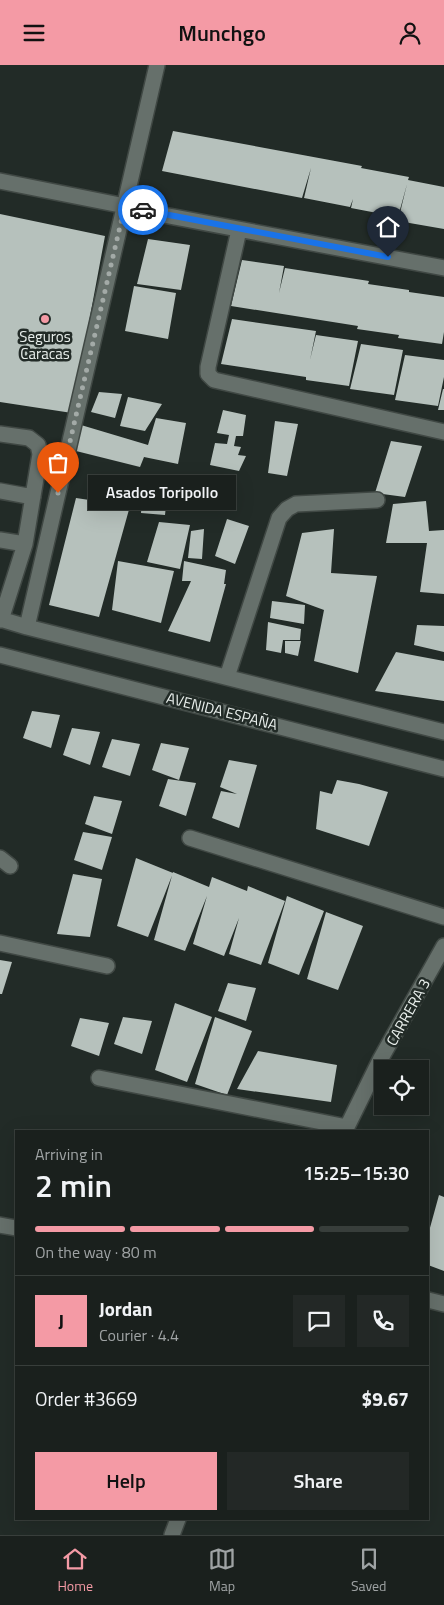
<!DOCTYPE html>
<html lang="en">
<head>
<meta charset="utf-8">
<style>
  :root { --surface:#1a201d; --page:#232826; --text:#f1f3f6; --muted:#9fa3a4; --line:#383e3b; --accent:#f49aa5 }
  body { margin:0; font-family:"Titillium Web",sans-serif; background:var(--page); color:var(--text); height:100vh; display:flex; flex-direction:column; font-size:19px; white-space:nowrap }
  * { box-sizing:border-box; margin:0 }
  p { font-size:16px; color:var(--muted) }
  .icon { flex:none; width:28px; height:28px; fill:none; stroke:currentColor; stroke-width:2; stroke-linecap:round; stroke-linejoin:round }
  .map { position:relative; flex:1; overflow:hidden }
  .side { position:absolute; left:15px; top:1065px; width:414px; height:390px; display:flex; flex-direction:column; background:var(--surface); border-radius:0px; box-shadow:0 5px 20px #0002,0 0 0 1px var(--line) }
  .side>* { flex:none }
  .tools { position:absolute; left:374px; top:995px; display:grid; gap:10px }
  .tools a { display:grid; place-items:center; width:55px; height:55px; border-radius:0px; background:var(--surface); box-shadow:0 5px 20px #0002,0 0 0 1px var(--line); font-size:25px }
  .pin { position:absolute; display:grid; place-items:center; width:42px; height:42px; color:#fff; margin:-51px -21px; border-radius:50% 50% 50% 0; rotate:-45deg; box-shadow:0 0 5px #0007 }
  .pin .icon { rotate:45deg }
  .courier { position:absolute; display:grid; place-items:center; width:50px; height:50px; margin:-25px; border:4px solid #1a73e8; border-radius:50%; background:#fff; color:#222; box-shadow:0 1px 6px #0007 }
  .bubble { position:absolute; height:35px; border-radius:0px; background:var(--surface); box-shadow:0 5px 20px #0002,0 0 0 1px var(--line); font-size:16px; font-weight:600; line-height:35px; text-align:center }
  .overview em { font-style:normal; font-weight:600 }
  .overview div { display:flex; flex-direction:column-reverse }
  .overview { display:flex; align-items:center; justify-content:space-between; height:85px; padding:0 20px }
  h1 { font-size:32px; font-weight:600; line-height:38px }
  .bar { display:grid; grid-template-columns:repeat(4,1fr); gap:8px 5px; align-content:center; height:60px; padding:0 20px }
  .bar i { height:6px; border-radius:4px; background:var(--line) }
  .bar .on { background:var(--accent) }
  .bar p { grid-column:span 4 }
  .line { display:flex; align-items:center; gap:12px; padding:0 20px; border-top:1px solid var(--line) }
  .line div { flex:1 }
  .round { display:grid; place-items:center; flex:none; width:52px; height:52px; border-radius:0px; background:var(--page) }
  .primary-button { display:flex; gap:10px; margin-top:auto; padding:10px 20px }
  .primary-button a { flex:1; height:58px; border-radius:0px; background:var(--accent); color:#111; font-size:20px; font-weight:600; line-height:58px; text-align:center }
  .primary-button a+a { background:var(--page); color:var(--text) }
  header { display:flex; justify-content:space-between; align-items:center; height:65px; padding:0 20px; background:var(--accent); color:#111; font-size:22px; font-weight:600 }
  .menu { display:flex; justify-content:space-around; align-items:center; height:70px; border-top:1px solid var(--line); background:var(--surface); font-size:14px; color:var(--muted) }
  .menu a { display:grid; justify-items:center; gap:2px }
  .menu .on { color:var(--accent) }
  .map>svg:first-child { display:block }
</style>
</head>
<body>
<header><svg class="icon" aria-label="menu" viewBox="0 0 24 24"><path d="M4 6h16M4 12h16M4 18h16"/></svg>Munchgo<svg class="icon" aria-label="person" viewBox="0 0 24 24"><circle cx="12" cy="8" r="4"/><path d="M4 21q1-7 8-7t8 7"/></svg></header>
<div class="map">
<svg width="444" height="1470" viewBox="0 0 444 1470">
  <rect width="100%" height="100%" fill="#222b27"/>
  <!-- building -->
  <path fill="#b6c1bc" d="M173,66L362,101L361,103L409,112L408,115L444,122V164L398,156L407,119L398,152L351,143L353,134L350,142L304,133L311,103L302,133L162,106Z
    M0,149L105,171L72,348L0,337Z
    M148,174L190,180L181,225L137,219Z
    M242,195L284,201L279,228L285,203L369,216L368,219L409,225V227L444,232V267L442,279L398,273L399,270L357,264L358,261L231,241Z
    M134,221L176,228L168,274L125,266Z
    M232,254L316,266L310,295L316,270L358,276L349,321L306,315V312L221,299Z
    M361,279L403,285L394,330L350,324Z
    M405,290L444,295V312L438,341L395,335Z
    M443,324H444V345H438Z
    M99,327L122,329L115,353L91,347Z
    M128,332L162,339L145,366L120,361Z
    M223,345L246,350L243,371H236L234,381L241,382L238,390L246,391L239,406L210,400L215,378L227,379L229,370L217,368Z
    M156,353L186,358L178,399L144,392L140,402L72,385L81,360L148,380Z
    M275,356L298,359L287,411L268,408Z
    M391,376L422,381L405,432L375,428Z
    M144,409L169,412L165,450L141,448Z
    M76,433L130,441L99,552L49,540Z
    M426,436L429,466L444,465V529L420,527L427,478H386L393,439Z
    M227,454L249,461L235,499L215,491Z
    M159,457L190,460L180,504L147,497Z
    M204,464L202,494L188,493L191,466Z
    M334,464L331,508L377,511L358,608L314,596L324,545L286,531L302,468Z
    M118,496L174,506L161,558L112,545Z
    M184,496L226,505L224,519H226L210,577L168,566L191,516H182Z
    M272,536L305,540L304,559L270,553Z
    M268,557L301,564L300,575H283L281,588L266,585Z
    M417,560L444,561V587L414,580Z
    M285,576H301L298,591L285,588Z
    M396,587L444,596V636L375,626Z
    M32,646L60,650L51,683L23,673Z
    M72,663L100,667L90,700L63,690Z
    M112,674L140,679L130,711L102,702Z
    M161,678L189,683L179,715L152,705Z
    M229,695L257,700L239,763L212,753L221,726L237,729L220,722Z
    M168,714L196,718L186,751L159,741Z
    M337,715L359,719L388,727L369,781L316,764L320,726L332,729Z
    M94,731L122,736L112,769L85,759Z
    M83,767L112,772L102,805L74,795Z
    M136,793L173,808L148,872L117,861Z
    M173,807L209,822L212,812L247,826L248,821L285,836L261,900L229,889L239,853L224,891L193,879L207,831L185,886L154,875Z
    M73,809L102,814L90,872L57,869Z
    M287,831L324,846L299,910L268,898Z
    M326,847L363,861L338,925L307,914Z
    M0,895L12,897L2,929H0Z
    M228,918L256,923L246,956L218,946Z
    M175,938L212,952L187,1017L155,1005Z
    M123,952L152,956L142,989L114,979Z
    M215,952L252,966L227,1030L195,1019Z
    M80,953L109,958L99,991L71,981Z
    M258,986L337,1000L331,1037L237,1024Z
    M439,1130L444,1132V1206L428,1200V1170Z"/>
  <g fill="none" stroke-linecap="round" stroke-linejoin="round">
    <defs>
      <path id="minor" d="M0,116L125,141L153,148L444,203
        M239,165L208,302V309L214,315L444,367
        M0,369L29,373L38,380L40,389L25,479L1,555
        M0,426L33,432
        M0,475L25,479
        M0,554L27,562L444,667
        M27,562L157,0
        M0,590L444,704
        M227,612L279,453L287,444L296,439L377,435
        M190,773L444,852
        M0,793L10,801
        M0,878L107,901
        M99,1013L347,1062
        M345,1066L380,995L444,881
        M0,1160L16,1163
        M428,1235L444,1239
        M172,1470L178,1454"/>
    </defs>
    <!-- minor casing -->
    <use href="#minor" stroke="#404844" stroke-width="18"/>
    <!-- minor -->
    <use href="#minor" stroke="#66706b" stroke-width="15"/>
  </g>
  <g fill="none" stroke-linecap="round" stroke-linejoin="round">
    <!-- done -->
    <path stroke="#a3aaa7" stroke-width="5" stroke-dasharray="0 9" d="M58,428L125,140L143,145"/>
    <!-- route -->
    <path stroke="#1a73e8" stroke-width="6" d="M143,145L388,192"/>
  </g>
  <!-- markers -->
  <circle fill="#f49aa5" stroke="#222b27" stroke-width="2" cx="45" cy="254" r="5"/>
  <g text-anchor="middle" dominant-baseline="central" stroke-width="5" stroke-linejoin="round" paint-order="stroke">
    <!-- poi labels -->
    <g font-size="15" fill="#e9efec" stroke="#222b27">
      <text x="45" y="271">Seguros<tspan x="45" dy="17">Caracas</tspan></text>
    </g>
    <!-- street labels -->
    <g font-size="15" fill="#e9efec" stroke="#222b27">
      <text transform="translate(222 646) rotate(14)">AVENIDA ESPAÑA</text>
      <text transform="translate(408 947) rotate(-61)">CARRERA 3</text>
    </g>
  </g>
</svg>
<div class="tools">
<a><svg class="icon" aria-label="locate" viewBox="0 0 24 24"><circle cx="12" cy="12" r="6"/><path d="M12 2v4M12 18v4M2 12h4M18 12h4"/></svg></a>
</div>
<div class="pin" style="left:58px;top:428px;background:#ea580c"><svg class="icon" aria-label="bag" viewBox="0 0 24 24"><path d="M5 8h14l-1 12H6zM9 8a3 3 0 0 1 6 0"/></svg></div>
<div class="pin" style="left:388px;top:192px;background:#1f2937"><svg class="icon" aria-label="home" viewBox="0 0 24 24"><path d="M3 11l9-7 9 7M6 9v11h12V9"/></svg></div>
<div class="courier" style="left:143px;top:145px"><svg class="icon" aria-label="car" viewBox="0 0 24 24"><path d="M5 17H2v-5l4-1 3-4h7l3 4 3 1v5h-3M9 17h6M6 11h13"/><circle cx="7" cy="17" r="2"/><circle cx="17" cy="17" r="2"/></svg></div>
<div class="bubble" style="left:88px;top:410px;width:148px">Asados Toripollo</div>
<section class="side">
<div class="overview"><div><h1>2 min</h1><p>Arriving in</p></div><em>15:25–15:30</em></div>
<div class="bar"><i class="on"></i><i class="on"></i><i class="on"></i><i></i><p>On the way · 80 m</p></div>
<div class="line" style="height:90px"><b class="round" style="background:var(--accent);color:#111">J</b><div><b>Jordan</b><p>Courier · 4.4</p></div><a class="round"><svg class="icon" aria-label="chat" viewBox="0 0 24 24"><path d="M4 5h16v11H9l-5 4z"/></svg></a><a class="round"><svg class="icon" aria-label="phone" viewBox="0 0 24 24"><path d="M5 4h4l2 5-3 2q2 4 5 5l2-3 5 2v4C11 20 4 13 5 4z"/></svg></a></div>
<div class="line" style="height:65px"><div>Order #3669</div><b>$9.67</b></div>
<div class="primary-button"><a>Help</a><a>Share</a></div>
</section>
</div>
<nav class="menu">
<a class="on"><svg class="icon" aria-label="home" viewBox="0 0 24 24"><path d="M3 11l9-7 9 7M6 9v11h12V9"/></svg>Home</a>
<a><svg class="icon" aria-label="map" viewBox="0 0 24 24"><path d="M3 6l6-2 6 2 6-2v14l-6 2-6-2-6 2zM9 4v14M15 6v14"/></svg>Map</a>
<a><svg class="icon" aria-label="saved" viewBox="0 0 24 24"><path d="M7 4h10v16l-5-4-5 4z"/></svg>Saved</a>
</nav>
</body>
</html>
